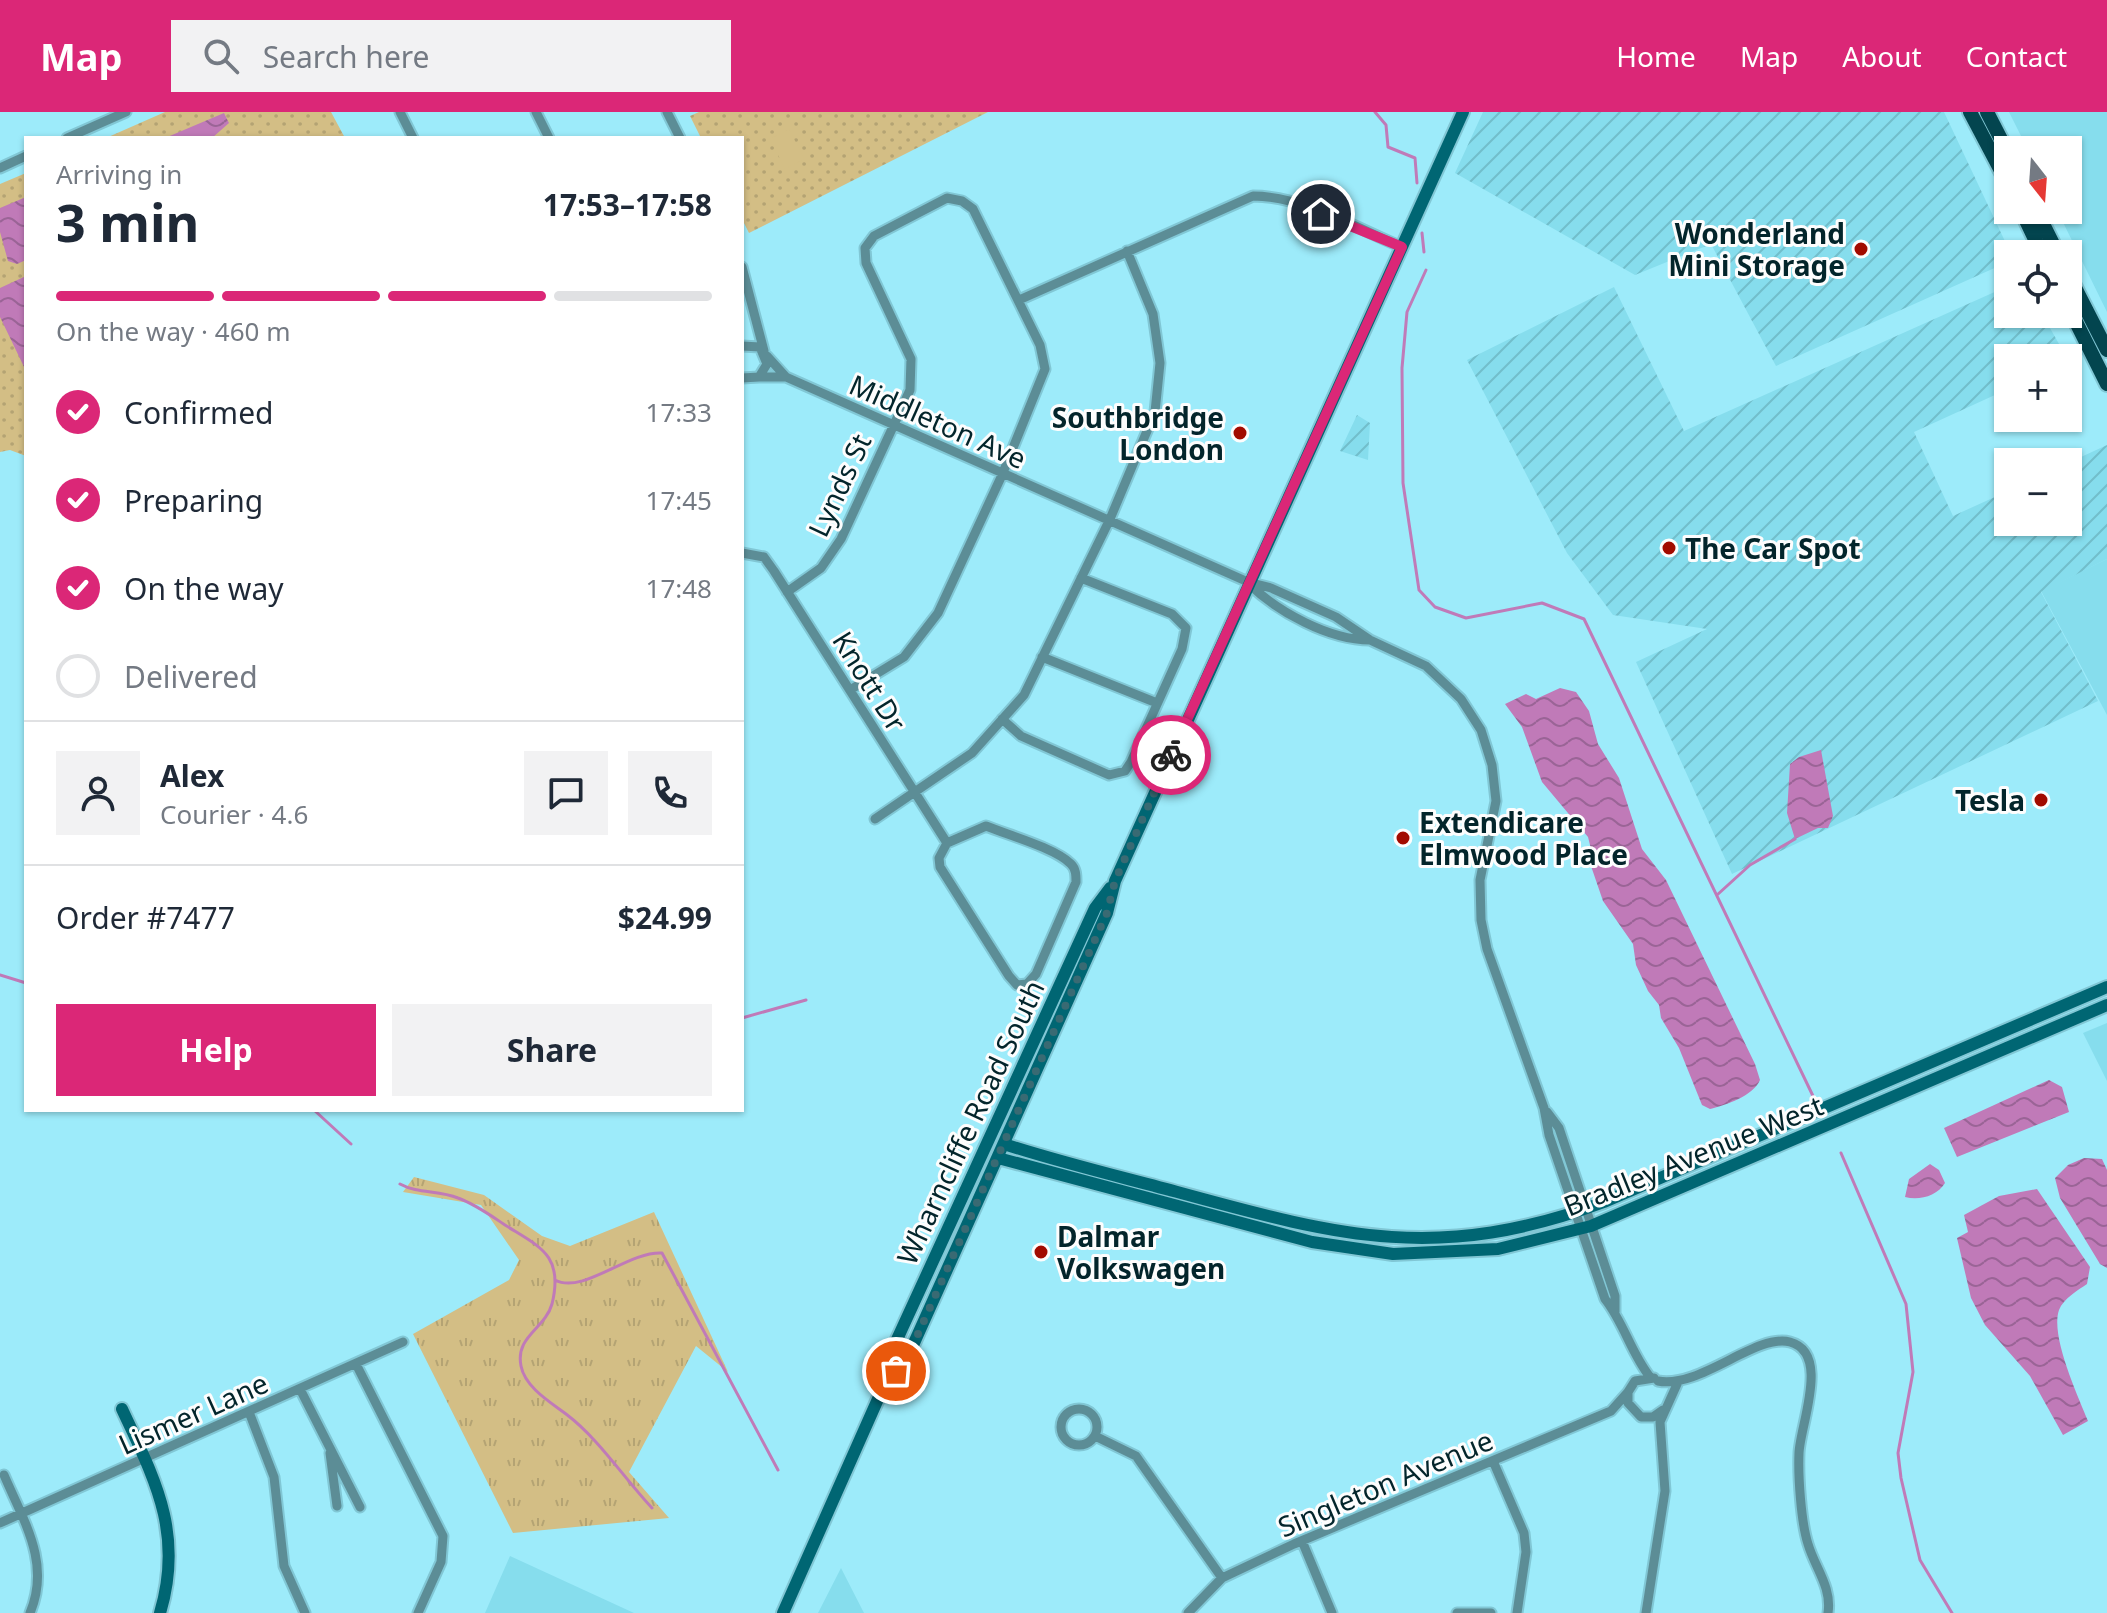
<!DOCTYPE html>
<html lang="en">
<head>
<meta charset="utf-8">
<style>
  :root { --surface:#fff; --page:#f2f2f3; --text:#1f2937; --muted:#747a83; --line:#e0e1e3; --accent:#db2777 }
  body { margin:0; font-family:"Noto Sans",sans-serif; background:var(--page); color:var(--text); height:100vh; display:flex; flex-direction:column; font-size:30px; white-space:nowrap }
  * { box-sizing:border-box; margin:0 }
  p { font-size:26px; color:var(--muted) }
  .icon { flex:none; width:44px; height:44px; fill:none; stroke:currentColor; stroke-width:2; stroke-linecap:round; stroke-linejoin:round }
  .map { position:relative; flex:1; overflow:hidden }
  .sheet { position:absolute; left:24px; top:24px; width:720px; height:976px; display:flex; flex-direction:column; background:var(--surface); border-radius:0px; box-shadow:0 2px 6px #0004 }
  .sheet>* { flex:none }
  .needle { width:52px; rotate:163deg }
  .fabs { position:absolute; left:1994px; top:24px; display:grid; gap:16px }
  .fabs a { display:grid; place-items:center; width:88px; height:88px; border-radius:0px; background:var(--surface); box-shadow:0 2px 6px #0004; font-size:40px }
  .pin { position:absolute; display:grid; place-items:center; width:68px; height:68px; color:#fff; margin:-34px; border:4px solid #fff; border-radius:50%; box-shadow:0 2px 8px #0007 }
  .courier { position:absolute; display:grid; place-items:center; width:80px; height:80px; margin:-40px; border:6px solid #db2777; border-radius:50%; background:#fff; color:#222; box-shadow:0 2px 10px #0007 }
  .summary em { font-style:normal; font-weight:700 }
  .summary div { display:flex; flex-direction:column-reverse }
  .summary { display:flex; align-items:center; justify-content:space-between; height:136px; padding:0 32px }
  h1 { font-size:52px; font-weight:700; line-height:60px }
  .bar { display:grid; grid-template-columns:repeat(4,1fr); gap:12px 8px; align-content:center; height:96px; padding:0 32px }
  .bar i { height:10px; border-radius:6px; background:var(--line) }
  .bar .active { background:var(--accent) }
  .bar p { grid-column:span 4 }
  .line { display:flex; align-items:center; gap:20px; padding:0 32px; border-top:2px solid var(--line) }
  .line div { flex:1 }
  .round { display:grid; place-items:center; flex:none; width:84px; height:84px; border-radius:0px; background:var(--page) }
  ol { padding:0 32px; list-style:none }
  li { display:flex; align-items:center; gap:24px; height:88px }
  li p { margin-inline-start:auto }
  li .icon { padding:8px; border-radius:50%; background:var(--accent); color:#fff; stroke-width:4 }
  li:last-child { color:var(--muted) }
  li i { width:44px; height:44px; border:4px solid var(--line); border-radius:50% }
  .action { display:flex; gap:16px; margin-top:auto; padding:16px 32px }
  .action a { flex:1; height:92px; border-radius:0px; background:var(--accent); color:#fff; font-size:32px; font-weight:700; line-height:92px; text-align:center }
  .action a+a { background:var(--page); color:var(--text) }
  header { display:flex; align-items:center; gap:48px; box-sizing:border-box; height:112px; padding:0 40px; background:var(--accent); color:#fff }
  header strong { font-size:38px }
  nav { display:flex; gap:44px; margin-inline-start:auto; font-size:28px }
  .search { width:560px; height:72px; background:var(--page); display:flex; align-items:center; gap:20px; box-sizing:border-box; padding:0 28px; border-radius:0px; color:var(--muted); font-size:30px }
  .map>svg:first-child { display:block }
</style>
</head>
<body>
<header>
<strong>Map</strong>
<div class="search"><svg class="icon" aria-label="search" viewBox="0 0 24 24"><circle cx="10" cy="10" r="6"/><path d="M15 15l6 6"/></svg>Search here</div>
<nav><a>Home</a><a>Map</a><a>About</a><a>Contact</a></nav>
</header>
<div class="map">
<svg width="2107" height="1501" viewBox="0 0 2107 1501">
  <defs>
    <pattern id="industrial-furrows" width="10" height="10" patternUnits="userSpaceOnUse" patternTransform="scale(2)"><rect width="10" height="10" fill="#86dded"/><path d="M-1 1l2-2M0 10L10 0M9 11l2-2" fill="none" stroke="#72becb"/></pattern>
    <pattern id="grass-tufts" width="24" height="20" patternUnits="userSpaceOnUse" patternTransform="scale(2)"><rect width="24" height="20" fill="#d3be85"/><path d="M3 7l-1-3M5 7V3M7 7l1-3M15 17l-1-3M17 17v-4M19 17l1-3" fill="none" stroke="#b4a373"/></pattern>
    <pattern id="park-dots" width="8" height="8" patternUnits="userSpaceOnUse" patternTransform="scale(2)"><rect width="8" height="8" fill="#d3be85"/><path d="M2 2h.1M6 6h.1" fill="none" stroke="#b4a373" stroke-width="1.8" stroke-linecap="round"/></pattern>
    <pattern id="water-waves" width="16" height="10" patternUnits="userSpaceOnUse" patternTransform="scale(2)"><rect width="16" height="10" fill="#c07ab8"/><path d="M0 5q4-4 8 0t8 0" fill="none" stroke="#9a6496"/></pattern>
  </defs>
  <rect width="100%" height="100%" fill="#9debfa"/>
  <!-- built -->
  <path fill="#86dded" d="M2009,0H2107V200L2057,98H2068V38H2028Z
    M2107,447V603L2041,479Z
    M2107,911V969L2083,921Z
    M510,1444L634,1501H485Z
    M841,1456L864,1501H818Z"/>
  <!-- industrial -->
  <path fill="url(#industrial-furrows)" d="M1483,0H1944L2011,142L2008,150L1776,254L1711,132L1635,163L1455,61Z
    M2008,174V202H2042L2067,246H2008V277L1914,320L1953,404L2008,379V410H2068V351L2107,333V447L2041,480L2098,589L1732,762L1636,550L1707,517L1613,503L1567,441L1467,248L1614,175L1684,319Z
    M1357,303L1370,311L1368,348L1340,339Z"/>
  <!-- grass -->
  <path fill="url(#grass-tufts)" d="M414,1065L484,1083L542,1124L570,1134L654,1100L728,1260L696,1234L629,1360L669,1406L513,1421L413,1222L509,1168L519,1148L481,1093L403,1080Z"/>
  <!-- park -->
  <path fill="url(#park-dots)" d="M165,0H331L345,26H106Z
    M699,0H988L749,121L742,107V26H701L690,4Z
    M26,61V344L10,338L0,340V72Z"/>
  <!-- pitch -->
  <path fill="#d3be85" d="M789,17L804,47L785,57L770,27Z"/>
  <!-- water -->
  <path fill="url(#water-waves)" d="M224,1L229,11L212,26H165Z
    M26,85V148L17,152L8,149L0,120V96Z
    M26,164V259L0,205V176Z
    M1560,576L1576,580L1589,599L1598,632L1619,666L1642,737L1666,768L1755,952L1760,968C1753,984 1726,993 1710,997L1702,993L1679,936L1661,906L1659,893L1648,879L1636,853L1633,832L1603,789L1591,754L1592,741L1588,725L1542,670L1522,615L1505,592L1526,582L1536,587Z
    M1821,638L1833,704L1828,716H1818L1795,727L1787,701L1790,652L1799,645Z
    M2049,968L2062,975L2069,1000L1957,1045L1944,1016Z
    M2084,1046L2102,1047L2107,1058V1156L2100,1152L2060,1086L2055,1066L2068,1053Z
    M1930,1052L1939,1058L1945,1071C1937,1084 1919,1089 1905,1085L1909,1067Z
    M2037,1077L2090,1155L2087,1172C2078,1178 2063,1187 2059,1198C2050,1224 2078,1284 2088,1309L2063,1323L2030,1264L1985,1213L1971,1186L1957,1126L1968,1120L1964,1103L1999,1084Z"/>
  <g fill="none" stroke-linecap="round" stroke-linejoin="round">
    <!-- stream -->
    <path stroke="#c07ab8" stroke-width="3" d="M1375,0L1386,13L1388,35L1415,46L1417,71
      M1422,121L1424,140
      M1426,158L1407,200L1402,256L1403,371L1419,478L1435,495L1466,506L1542,491L1584,507L1813,984
      M1717,783L1750,753L1795,727
      M0,863L26,871
      M742,906L806,888
      M314,998L351,1032
      M1841,1041L1906,1192L1913,1260L1898,1341L1901,1366L1920,1448L1952,1501
      M400,1072C418,1082 438,1078 458,1086C475,1092 490,1103 505,1113C540,1135 564,1143 552,1192C545,1217 515,1224 521,1254C525,1275 550,1290 566,1302C599,1327 623,1365 652,1396
      M555,1168C583,1183 628,1139 662,1141L778,1358"/>
    <defs>
      <path id="street" d="M400,0L413,26
        M536,0L549,26
        M667,0L680,26
        M67,26L126,0
        M0,56L26,44
        M742,155L764,239
        M1019,188L1253,84C1303,84 1356,116 1402,135
        M742,234L760,235L767,252L759,265L742,266
        M767,244L786,265
        M759,265H786L1248,470L1271,476L1336,505L1370,528L1426,554L1461,587L1481,618L1492,653L1496,689L1480,768L1481,808L1487,837L1544,996L1549,1023L1605,1187C1624,1211 1631,1241 1650,1265
        M742,441L764,445L774,459L947,731L939,746L940,755L1009,864L1017,873L1027,872L1036,862L1076,770C1076,763 1076,757 1071,752C1055,736 1008,723 986,714L947,731
        M1249,472C1278,500 1329,528 1370,528
        M787,480L821,456L841,427L910,278L911,247L866,151L865,136L874,124L947,86L962,89L973,97L1040,233L1045,257L1002,363L938,501L904,545L850,578
        M1042,545L1157,591
        M1002,607L1021,624L1109,663L1125,659L1131,650L1182,537L1186,516L1172,502L1081,466
        M875,707L972,641L1024,583L1110,407L1155,300L1160,251L1153,202L1127,139
        M1547,1000L1559,1016L1615,1184V1200
        M356,1252L443,1424L441,1450L418,1501
        M1654,1266L1635,1269L1628,1280V1291L1641,1305H1653L1663,1298
        M1658,1269C1700,1277 1756,1221 1790,1230C1831,1241 1800,1313 1799,1341C1798,1364 1801,1410 1808,1432C1815,1456 1832,1475 1828,1501
        M300,1277L360,1395
        M1061 1315a18 18 0 1 1 36 0a18 18 0 1 1-36 0Z
        M249,1300L274,1365L284,1454L305,1501
        M1095,1324L1136,1344L1222,1466
        M330,1341L337,1394
        M1493,1349L1524,1421L1526,1440L1517,1501
        M4,1363C24,1410 51,1451 30,1501
        M0,1411L403,1230
        M1302,1429L1332,1501
        M1188,1501L1222,1466L1294,1432L1611,1299L1628,1280
        M1457,1501H1491
        M1646,1501L1665,1379L1660,1310L1678,1270"/>
      <path id="secondary" d="M1004,1032C1062,1051 1122,1065 1181,1081C1342,1125 1440,1151 1604,1090L2107,875
        M998,1046L1312,1130L1393,1142L1498,1137L1591,1114L2107,893
        M882,1278L910,1240L1107,801L1115,769L1463,0
        M122,1297C155,1368 184,1421 160,1501
        M783,1501L882,1278L894,1234L1095,796L1110,776"/>
      <path id="primary" d="M1970,0L2008,72
        M1987,0L2008,41
        M2021,98L2042,142
        M2036,98L2058,142
        M2068,162L2107,238
        M2068,194L2107,272"/>
    </defs>
    <!-- street casing -->
    <use href="#street" stroke="#81c7d5" stroke-width="13"/>
    <!-- secondary casing -->
    <use href="#secondary" stroke="#81c7d5" stroke-width="16"/>
    <!-- primary casing -->
    <use href="#primary" stroke="#81c7d5" stroke-width="18"/>
    <!-- street -->
    <use href="#street" stroke="#5c8d96" stroke-width="9"/>
    <!-- secondary -->
    <use href="#secondary" stroke="#006673" stroke-width="12"/>
    <!-- primary -->
    <use href="#primary" stroke="#03454f" stroke-width="14"/>
  </g>
  <g fill="none" stroke-linecap="round" stroke-linejoin="round">
    <!-- done -->
    <path stroke="#396a73" stroke-width="8" stroke-dasharray="0 14.4" d="M896,1259L910,1240L1107,801L1115,769L1171,643"/>
    <!-- route -->
    <path stroke="#db2777" stroke-width="10" d="M1171,643L1402,135L1321,102"/>
  </g>
  <!-- markers -->
  <g fill="#a20b00" stroke="#fdfdfd" stroke-width="3">
    <circle cx="1861" cy="137" r="8"/>
    <circle cx="1240" cy="321" r="8"/>
    <circle cx="1669" cy="436" r="8"/>
    <circle cx="2041" cy="688" r="8"/>
    <circle cx="1403" cy="726" r="8"/>
    <circle cx="1041" cy="1140" r="8"/>
  </g>
  <g text-anchor="middle" dominant-baseline="central" stroke-width="6" stroke-linejoin="round" paint-order="stroke">
    <!-- poi labels -->
    <g font-size="28" font-weight="bold" fill="#03252b" stroke="#fdfdfd" text-anchor="end">
      <text x="1845" y="121">Wonderland<tspan x="1845" dy="32">Mini Storage</tspan></text>
      <text x="1224" y="305">Southbridge<tspan x="1224" dy="32">London</tspan></text>
      <text x="1685" y="436" text-anchor="start">The Car Spot</text>
      <text x="2025" y="688">Tesla</text>
      <text x="1419" y="710" text-anchor="start">Extendicare<tspan x="1419" dy="32">Elmwood Place</tspan></text>
      <text x="1057" y="1124" text-anchor="start">Dalmar<tspan x="1057" dy="32">Volkswagen</tspan></text>
    </g>
    <!-- street labels -->
    <g font-size="28" fill="#03252b" stroke="#fdfdfd">
      <text transform="translate(938 309) rotate(24)">Middleton Ave</text>
      <text transform="translate(839 373) rotate(-65)">Lynds St</text>
      <text transform="translate(870 569) rotate(58)">Knott Dr</text>
      <text transform="translate(970 1010) rotate(-65)">Wharncliffe Road South</text>
      <text transform="translate(1693 1043) rotate(-22)">Bradley Avenue West</text>
      <text transform="translate(193 1301) rotate(-24)">Lismer Lane</text>
      <text transform="translate(1385 1371) rotate(-23)">Singleton Avenue</text>
    </g>
  </g>
</svg>
<div class="fabs">
<a><svg class="needle" viewBox="-14 -14 28 28"><path d="M0-13l5 13h-10z" fill="#e53935"/><path d="M0 13l5-13h-10z" fill="#747a83"/></svg></a>
<a><svg class="icon" aria-label="locate" viewBox="0 0 24 24"><circle cx="12" cy="12" r="6"/><path d="M12 2v4M12 18v4M2 12h4M18 12h4"/></svg></a>
<a>+</a>
<a>−</a>
</div>
<div class="pin" style="left:896px;top:1259px;background:#ea580c"><svg class="icon" aria-label="bag" viewBox="0 0 24 24"><path d="M5 8h14l-1 12H6zM9 8a3 3 0 0 1 6 0"/></svg></div>
<div class="pin" style="left:1321px;top:102px;background:#1f2937"><svg class="icon" aria-label="home" viewBox="0 0 24 24"><path d="M3 11l9-7 9 7M6 9v11h12V9"/></svg></div>
<div class="courier" style="left:1171px;top:643px"><svg class="icon" aria-label="bike" viewBox="0 0 24 24"><circle cx="6" cy="16" r="4"/><circle cx="18" cy="16" r="4"/><path d="M6 16l4-8h5l3 8M10 8l3 8H6M13 5h3"/></svg></div>
<section class="sheet">
<div class="summary"><div><h1>3 min</h1><p>Arriving in</p></div><em>17:53–17:58</em></div>
<div class="bar"><i class="active"></i><i class="active"></i><i class="active"></i><i></i><p>On the way · 460 m</p></div>
<ol>
<li><svg class="icon" aria-label="check" viewBox="0 0 24 24"><path d="M5 12l5 5 9-10"/></svg>Confirmed<p>17:33</p></li>
<li><svg class="icon" aria-label="check" viewBox="0 0 24 24"><path d="M5 12l5 5 9-10"/></svg>Preparing<p>17:45</p></li>
<li><svg class="icon" aria-label="check" viewBox="0 0 24 24"><path d="M5 12l5 5 9-10"/></svg>On the way<p>17:48</p></li>
<li><i></i>Delivered</li>
</ol>
<div class="line" style="height:144px"><a class="round"><svg class="icon" aria-label="person" viewBox="0 0 24 24"><circle cx="12" cy="8" r="4"/><path d="M4 21q1-7 8-7t8 7"/></svg></a><div><b>Alex</b><p>Courier · 4.6</p></div><a class="round"><svg class="icon" aria-label="chat" viewBox="0 0 24 24"><path d="M4 5h16v11H9l-5 4z"/></svg></a><a class="round"><svg class="icon" aria-label="phone" viewBox="0 0 24 24"><path d="M5 4h4l2 5-3 2q2 4 5 5l2-3 5 2v4C11 20 4 13 5 4z"/></svg></a></div>
<div class="line" style="height:104px"><div>Order #7477</div><b>$24.99</b></div>
<div class="action"><a>Help</a><a>Share</a></div>
</section>
</div>
</body>
</html>
